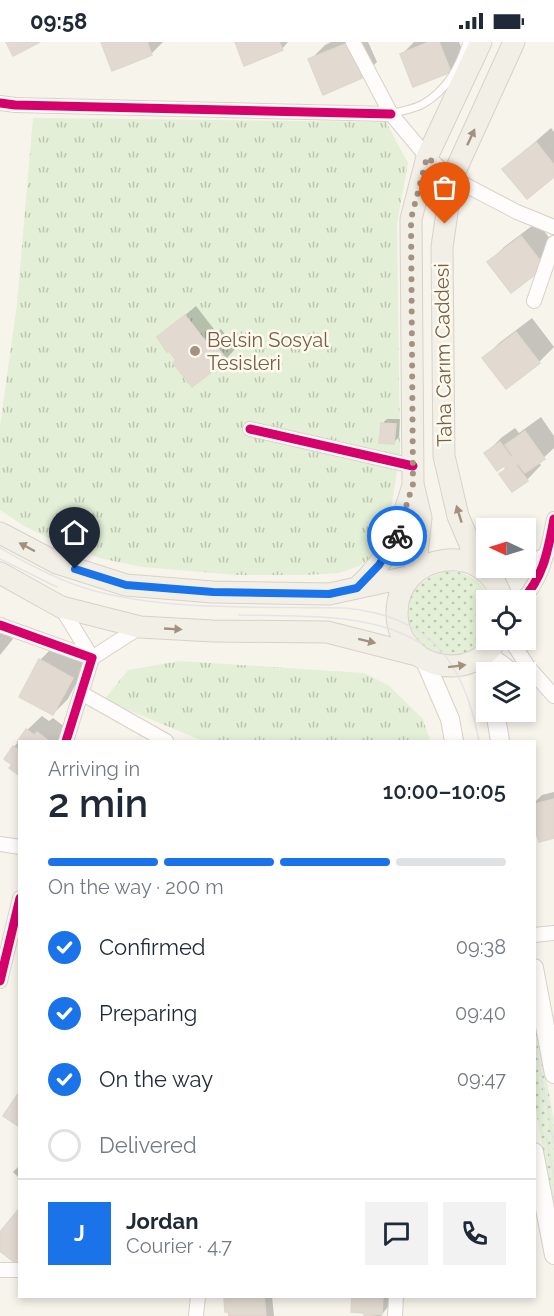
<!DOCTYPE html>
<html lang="en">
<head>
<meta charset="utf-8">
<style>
  :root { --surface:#fff; --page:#f2f2f3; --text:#1f2937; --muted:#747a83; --line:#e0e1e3; --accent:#1a73e8 }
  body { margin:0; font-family:Raleway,sans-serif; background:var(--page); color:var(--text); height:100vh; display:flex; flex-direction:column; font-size:22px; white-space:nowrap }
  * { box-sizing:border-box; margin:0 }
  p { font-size:20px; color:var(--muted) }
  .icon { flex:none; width:33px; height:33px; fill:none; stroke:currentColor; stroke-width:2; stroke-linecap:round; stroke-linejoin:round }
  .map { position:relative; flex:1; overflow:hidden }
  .side { position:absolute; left:18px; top:698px; width:518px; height:558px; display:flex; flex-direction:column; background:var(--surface); border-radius:0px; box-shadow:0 3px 9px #0003 }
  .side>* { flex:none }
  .needle { width:39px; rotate:274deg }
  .controls { position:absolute; left:476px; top:476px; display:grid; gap:12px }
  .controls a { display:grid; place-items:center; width:60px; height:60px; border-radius:0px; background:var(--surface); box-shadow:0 3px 9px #0003; font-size:30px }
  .pin { position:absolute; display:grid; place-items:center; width:51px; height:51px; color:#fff; margin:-62px -26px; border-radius:50% 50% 50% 0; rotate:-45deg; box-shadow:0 0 6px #0007 }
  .pin .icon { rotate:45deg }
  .courier { position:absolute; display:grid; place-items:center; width:60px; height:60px; margin:-30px; border:4px solid #1a73e8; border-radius:50%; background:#fff; color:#222; box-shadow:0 2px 8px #0007 }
  .overview em { font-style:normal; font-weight:600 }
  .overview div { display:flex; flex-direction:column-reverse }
  .overview { display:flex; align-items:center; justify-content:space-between; height:102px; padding:0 30px }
  h1 { font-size:39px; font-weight:600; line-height:45px }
  .bar { display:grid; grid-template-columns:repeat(4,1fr); gap:9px 6px; align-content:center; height:72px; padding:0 30px }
  .bar i { height:8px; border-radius:4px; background:var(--line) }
  .bar .current { background:var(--accent) }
  .bar p { grid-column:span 4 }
  .line { display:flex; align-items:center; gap:15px; padding:0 30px; border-top:2px solid var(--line) }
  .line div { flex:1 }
  .round { display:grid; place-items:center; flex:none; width:63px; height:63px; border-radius:0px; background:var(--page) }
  ol { padding:0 30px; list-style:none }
  li { display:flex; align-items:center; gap:18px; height:66px }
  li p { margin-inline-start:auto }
  li .icon { padding:6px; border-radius:50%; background:var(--accent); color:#fff; stroke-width:4 }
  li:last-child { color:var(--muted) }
  li i { width:33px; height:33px; border:3px solid var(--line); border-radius:50% }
  .status { display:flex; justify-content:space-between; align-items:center; height:42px; padding:0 30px; background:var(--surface); direction:ltr }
  .status svg { height:16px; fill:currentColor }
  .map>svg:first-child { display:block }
</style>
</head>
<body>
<div class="status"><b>09:58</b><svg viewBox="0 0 49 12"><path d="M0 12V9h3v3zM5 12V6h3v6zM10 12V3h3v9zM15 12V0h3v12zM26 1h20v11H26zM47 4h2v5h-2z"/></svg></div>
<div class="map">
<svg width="554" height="1274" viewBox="0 0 554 1274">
  <defs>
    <pattern id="grass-dots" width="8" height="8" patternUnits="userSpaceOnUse" patternTransform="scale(1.5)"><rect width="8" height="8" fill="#e3efd7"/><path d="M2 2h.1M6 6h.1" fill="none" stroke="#bdc5b0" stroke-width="1.8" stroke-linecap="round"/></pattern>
    <pattern id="park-tufts" width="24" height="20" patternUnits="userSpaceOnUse" patternTransform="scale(1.5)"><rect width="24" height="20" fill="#e3efd7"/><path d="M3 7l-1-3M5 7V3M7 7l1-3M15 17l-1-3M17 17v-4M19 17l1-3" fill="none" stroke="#bdc5b0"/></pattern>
  </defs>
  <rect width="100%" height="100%" fill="#f7f4ec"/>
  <!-- grass -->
  <path fill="url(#grass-dots)" d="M446,529C468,529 482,539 491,558H486V594C442,658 358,555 446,529Z
    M534,969L554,1079V1171L534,1057Z"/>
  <!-- park -->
  <path fill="url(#park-tufts)" d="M33,76L386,80L408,121L397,181L400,410L388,488L375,511L369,517L359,524L339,531L305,533H237L143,525L103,517L63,503L24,484L0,468V384L17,262Z
    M180,619L364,631L388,643L423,677L430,699H203L104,658L128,628Z"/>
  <!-- shadow -->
  <path fill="#0003" d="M102,0H163L151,12Z
    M236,0H288L282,7Z
    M331,0H368L377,20L362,35L324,51L310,18L325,3Z
    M414,0H459L465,14L450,29L402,12Z
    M551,86L554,90V133L504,127Z
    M537,180L554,202V214L511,249L489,220L504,205Z
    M196,264L217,291L221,287L236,306L226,317L178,318L159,295Z
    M532,276L554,305L539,320L484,316L499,301Z
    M541,375L554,394V406L539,420L541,423L527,438L501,432L507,426L486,411L501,396L515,386L519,391Z
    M387,377H400L399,395L394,400L382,382Z
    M0,587L13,597L0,613Z
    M55,603L87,620L68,657L53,672L40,618Z
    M42,674L49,679L53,676L65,685L62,689L70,695L66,699H20V733L14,722V705L27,688Z
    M554,750V795L538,791L534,792V761L542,753Z
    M20,1123V1137L13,1130Z
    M227,1254H272L274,1274H230Z
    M353,1254H390L389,1263L381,1274H365V1270Z"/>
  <!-- building -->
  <path fill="#e2dad1" stroke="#e0d8ce" stroke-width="1.5" d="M6,0H40L13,14Z
    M101,0H147L152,13L112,29Z
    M235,0H279L283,8L244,24Z
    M429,0H439L451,30L413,45L400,12Z
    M348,1L362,36L323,53L308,17Z
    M536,100L554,123V135L527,157L502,127Z
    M521,194L545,225L511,251L487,220Z
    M185,273L206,300L210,296L227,318L192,345L173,321L176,318L169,309L167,310L157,295Z
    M516,290L540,321L506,347L482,316Z
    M381,381L396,382L394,402L379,401Z
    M525,389L545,417L525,431L518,422L516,423L528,439L512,450L499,432L506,427L504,424L497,429L484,411L500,400L511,415L513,414L505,403Z
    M39,617L73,636L53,673L19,655Z
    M26,687L34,693L37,690L49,699H20V702L17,700Z
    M13,704L20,709V734L9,726L12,723L4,717Z
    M554,757V796L539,800L537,793L534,794V762Z
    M20,1049V1085L3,1074Z
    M18,1168L20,1170L19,1224L0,1209V1190Z
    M226,1254H264L266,1274H229L228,1270H225L224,1256Z
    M352,1254H383L382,1272L364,1274V1271L351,1270Z"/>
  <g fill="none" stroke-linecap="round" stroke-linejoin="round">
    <defs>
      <path id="service" d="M391,72C401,69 414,67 423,62C447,48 459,26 467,0"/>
      <path id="minor" d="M353,0L391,72L427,115L452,136L517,170L554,185
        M0,61L15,63L391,72
        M534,259L554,201
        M250,387L413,424
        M525,523L547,512
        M484,529L519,525
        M522,558C544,535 548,507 554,477
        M61,565L92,616L140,585
        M0,583L92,616L66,699
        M510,597L529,626L554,654
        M487,610L515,630
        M81,651L166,699
        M0,802L20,805
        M534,893L554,891
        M0,939L20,856
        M0,1228H20
        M196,1274L198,1254
        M395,1274L396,1254"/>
      <path id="secondary" d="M484,613L487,630
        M425,619L450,677L454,699
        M495,669L500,699
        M534,926L554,1032
        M534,1110L554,1213"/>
      <path id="primary" d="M0,491L57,521L126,543L213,550L329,552L412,534
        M480,526L458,474L444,414L442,205L452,136L514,0
        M415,530L421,476L413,442L411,177L427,115L481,0
        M0,531L61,565L140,585L213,589L327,590L417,613
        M357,546C394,511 399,489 413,443
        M497,597C471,644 397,626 397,571C397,509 488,497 502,558"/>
    </defs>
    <!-- service casing -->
    <use href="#service" stroke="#d7d1ca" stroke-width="9"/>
    <!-- minor casing -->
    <use href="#minor" stroke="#d7d1ca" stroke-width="16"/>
    <!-- secondary casing -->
    <use href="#secondary" stroke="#d7d1c8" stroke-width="20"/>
    <!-- primary casing -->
    <use href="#primary" stroke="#d9d1ca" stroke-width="23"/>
    <!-- service -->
    <use href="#service" stroke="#fefdfc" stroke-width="7"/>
    <!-- minor -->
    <use href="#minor" stroke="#fefdfc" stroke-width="14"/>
    <!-- secondary -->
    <use href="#secondary" stroke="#fefdfc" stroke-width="18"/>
    <!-- primary -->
    <use href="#primary" stroke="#f2efe6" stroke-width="21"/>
    <!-- tram -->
    <path stroke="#e5e3e5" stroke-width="1.5" d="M0,506C29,523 59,539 91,548C172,570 262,564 345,566C430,574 464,619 479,699
      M0,517L57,545
      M239,573C297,575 374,569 423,603
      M534,995L554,1102
      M546,1093L554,1135"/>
    <defs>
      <path id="cycleway" d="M0,61L15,63L391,72
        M250,387L413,424
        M522,558C544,535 548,507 554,477
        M0,583L92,616L66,699
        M0,939L20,856"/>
    </defs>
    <!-- cycleway casing -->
    <use href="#cycleway" stroke="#fffaee" stroke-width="13"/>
    <!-- cycleway -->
    <use href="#cycleway" stroke="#d6006c" stroke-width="9"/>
  </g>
  <!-- one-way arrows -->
  <defs><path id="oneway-solid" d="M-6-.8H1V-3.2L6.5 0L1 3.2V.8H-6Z" transform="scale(1.5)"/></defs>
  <g fill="#a29181">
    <use href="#oneway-solid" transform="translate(471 95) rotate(-65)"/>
    <use href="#oneway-solid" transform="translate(459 472) rotate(-107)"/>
    <use href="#oneway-solid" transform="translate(27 505) rotate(-152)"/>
    <use href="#oneway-solid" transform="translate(173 587) rotate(3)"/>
    <use href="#oneway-solid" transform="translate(367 599) rotate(14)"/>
    <use href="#oneway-solid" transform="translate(457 624) rotate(-7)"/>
  </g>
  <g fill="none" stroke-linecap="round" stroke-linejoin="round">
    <!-- done -->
    <path stroke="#a49283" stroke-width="6" stroke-dasharray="0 10.8" d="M397,494L413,442L411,177L427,115L452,136L445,182"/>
    <!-- route -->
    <path stroke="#1a73e8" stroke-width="8" d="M75,527L126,543L213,550L329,552L357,546L379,523L397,494"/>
  </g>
  <!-- markers -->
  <circle fill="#a49283" stroke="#fffaee" stroke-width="2" cx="195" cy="309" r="6"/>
  <g text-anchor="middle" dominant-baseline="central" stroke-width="5" stroke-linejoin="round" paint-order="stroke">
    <!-- poi labels -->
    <g font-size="20" fill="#775e4b" stroke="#fffaee" text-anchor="start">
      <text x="207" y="298">Belsin Sosyal<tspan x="207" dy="23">Tesisleri</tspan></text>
    </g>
    <!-- street labels -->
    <g font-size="20" fill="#775e4b" stroke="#fffaee">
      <text transform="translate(443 313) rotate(-91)">Taha Carım Caddesi</text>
    </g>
  </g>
</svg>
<div class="controls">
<a><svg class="needle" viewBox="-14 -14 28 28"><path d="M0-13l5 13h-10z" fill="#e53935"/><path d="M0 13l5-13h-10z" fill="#747a83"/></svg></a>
<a><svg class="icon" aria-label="locate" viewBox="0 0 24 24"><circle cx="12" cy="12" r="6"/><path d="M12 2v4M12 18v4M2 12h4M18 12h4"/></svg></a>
<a><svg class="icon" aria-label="layers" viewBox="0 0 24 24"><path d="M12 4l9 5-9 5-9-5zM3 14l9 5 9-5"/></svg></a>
</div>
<div class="pin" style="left:445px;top:182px;background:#ea580c"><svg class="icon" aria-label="bag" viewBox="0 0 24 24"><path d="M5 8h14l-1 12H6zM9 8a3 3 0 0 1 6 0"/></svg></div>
<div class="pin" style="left:75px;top:527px;background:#1f2937"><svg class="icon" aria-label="home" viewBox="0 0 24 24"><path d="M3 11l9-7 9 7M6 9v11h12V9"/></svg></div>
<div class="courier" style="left:397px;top:494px"><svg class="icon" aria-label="bike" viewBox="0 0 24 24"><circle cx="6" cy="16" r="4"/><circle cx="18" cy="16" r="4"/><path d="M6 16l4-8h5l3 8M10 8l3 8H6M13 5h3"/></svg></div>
<section class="side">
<div class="overview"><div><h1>2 min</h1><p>Arriving in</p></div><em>10:00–10:05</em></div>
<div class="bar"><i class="current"></i><i class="current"></i><i class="current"></i><i></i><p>On the way · 200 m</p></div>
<ol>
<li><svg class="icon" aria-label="check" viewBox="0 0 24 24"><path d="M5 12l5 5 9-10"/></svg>Confirmed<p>09:38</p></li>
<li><svg class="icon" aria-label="check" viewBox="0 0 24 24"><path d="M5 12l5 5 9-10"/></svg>Preparing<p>09:40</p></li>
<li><svg class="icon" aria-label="check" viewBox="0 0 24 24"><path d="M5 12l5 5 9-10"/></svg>On the way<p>09:47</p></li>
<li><i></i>Delivered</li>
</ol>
<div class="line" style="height:108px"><b class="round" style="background:var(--accent);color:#fff">J</b><div><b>Jordan</b><p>Courier · 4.7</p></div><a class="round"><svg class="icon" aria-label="chat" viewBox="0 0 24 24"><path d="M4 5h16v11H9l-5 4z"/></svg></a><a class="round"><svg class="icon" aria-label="phone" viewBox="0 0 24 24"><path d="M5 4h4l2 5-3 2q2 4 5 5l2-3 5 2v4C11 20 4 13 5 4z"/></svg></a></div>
</section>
</div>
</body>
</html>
